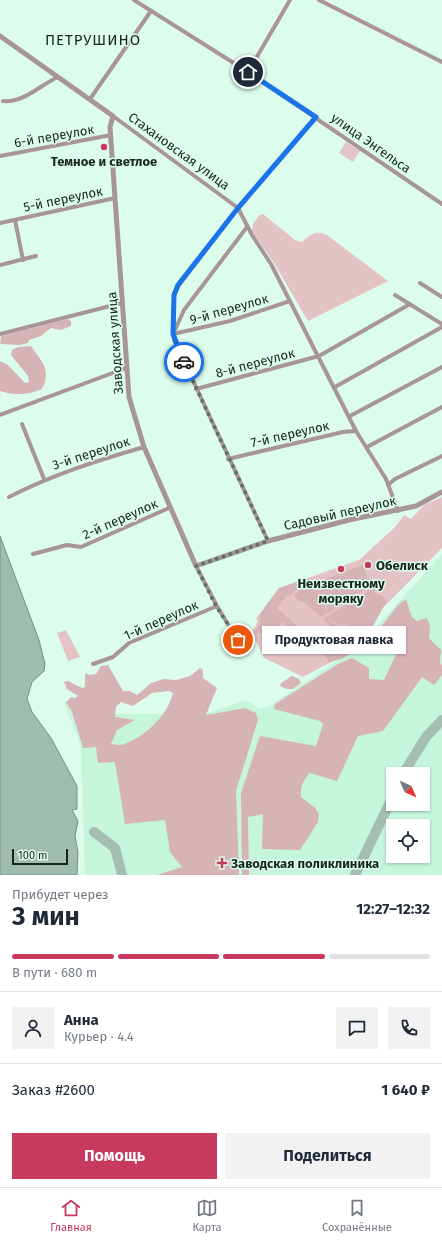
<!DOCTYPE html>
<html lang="ru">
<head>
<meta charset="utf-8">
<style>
  :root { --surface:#fff; --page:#f2f2f3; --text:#1f2937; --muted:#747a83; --line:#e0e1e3; --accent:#c8395e }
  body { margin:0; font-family:"Fira Sans",sans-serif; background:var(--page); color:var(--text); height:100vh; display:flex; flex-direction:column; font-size:15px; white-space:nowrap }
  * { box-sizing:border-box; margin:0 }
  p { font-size:13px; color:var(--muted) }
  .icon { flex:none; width:22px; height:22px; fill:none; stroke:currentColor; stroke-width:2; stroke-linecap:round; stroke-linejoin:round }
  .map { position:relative; height:875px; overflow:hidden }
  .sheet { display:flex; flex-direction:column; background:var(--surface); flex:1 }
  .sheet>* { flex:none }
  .needle { width:26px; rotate:135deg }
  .buttons { position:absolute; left:386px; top:767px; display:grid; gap:8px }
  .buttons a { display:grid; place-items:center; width:44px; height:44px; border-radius:0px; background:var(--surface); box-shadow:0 1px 3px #0004; font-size:20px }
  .scale { position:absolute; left:12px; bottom:10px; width:56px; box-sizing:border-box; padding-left:4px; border:2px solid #17261f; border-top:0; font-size:11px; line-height:14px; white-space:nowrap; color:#17261f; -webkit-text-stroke:3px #ddfdec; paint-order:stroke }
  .pin { position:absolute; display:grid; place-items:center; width:34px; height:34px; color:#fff; margin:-17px; border:2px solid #fff; border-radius:50%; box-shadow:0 1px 4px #0007 }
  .courier { position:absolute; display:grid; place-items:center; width:40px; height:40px; margin:-20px; border:3px solid #1a73e8; border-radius:50%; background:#fff; color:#222; box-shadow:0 1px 5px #0007 }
  .bubble { position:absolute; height:28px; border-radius:0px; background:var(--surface); box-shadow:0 1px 3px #0004; font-size:13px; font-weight:700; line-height:28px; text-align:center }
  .overview em { font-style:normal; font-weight:700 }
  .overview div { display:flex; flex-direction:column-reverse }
  .overview { display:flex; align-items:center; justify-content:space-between; height:68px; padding:0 12px }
  h1 { font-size:26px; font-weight:700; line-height:30px }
  .bar { display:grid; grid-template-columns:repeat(4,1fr); gap:6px 4px; align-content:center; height:48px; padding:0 12px }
  .bar i { height:5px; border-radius:3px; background:var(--line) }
  .bar .on { background:var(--accent) }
  .bar p { grid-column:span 4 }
  .line { display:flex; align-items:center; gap:10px; padding:0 12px; border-top:1px solid var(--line) }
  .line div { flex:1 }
  .round { display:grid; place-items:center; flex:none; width:42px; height:42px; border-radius:0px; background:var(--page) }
  .cta { display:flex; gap:8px; margin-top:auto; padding:8px 12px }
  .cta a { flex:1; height:46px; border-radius:0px; background:var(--accent); color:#fff; font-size:16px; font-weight:700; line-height:46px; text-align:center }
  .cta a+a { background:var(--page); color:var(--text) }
  .menu { display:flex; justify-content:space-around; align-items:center; height:56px; border-top:1px solid var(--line); background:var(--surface); font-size:11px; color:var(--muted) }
  .menu a { display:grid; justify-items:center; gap:2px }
  .menu .on { color:var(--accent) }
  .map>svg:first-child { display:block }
</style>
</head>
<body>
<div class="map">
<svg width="442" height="875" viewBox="0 0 442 875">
  <rect width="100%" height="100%" fill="#ddfdec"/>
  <!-- built -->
  <path fill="#c5f5dd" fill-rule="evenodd" d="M442,554V875H85L81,746L63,701L115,714H205L246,700L260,709L269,706L358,647ZM393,774H423V804H393ZM393,826H423V856H393Z"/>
  <!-- green -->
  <path fill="#e4c3c7" d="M346,142L360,151L353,162L339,153Z
    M263,214L295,240L302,242C311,234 315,230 327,235L388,281L308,321L274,263L252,231L253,224L259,215Z
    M442,497V548L382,609L370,631L351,654L335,660L303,677L264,658L252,632L258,621L256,619L279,588L359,560L395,527L404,515L411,519L424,505Z
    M66,630L80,657L68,661L57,633Z"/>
  <!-- forest -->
  <path fill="#d6b3b7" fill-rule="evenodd" d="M68,319L71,321V326L61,330L51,328L41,336L29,340L28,343L20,345L0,344L1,336Z
    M31,346C41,362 52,368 42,389C26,395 17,396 0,391V361L8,365L25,383L29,382L28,376L11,355L12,350L18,347Z
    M363,565L367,579L376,583L358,594C353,585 346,583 337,585L325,601L326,614L321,617L302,601L300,602L294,596L301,588Z
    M310,578L311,581L301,585L290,596L288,595L277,608L319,646L316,653L301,636L289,629L283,622L271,632L257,633L255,632L260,622V614L279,588Z
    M345,584L355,590L358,595L327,614C325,603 328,593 337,585Z
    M375,587L374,593L381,595L387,600L369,634L358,646L344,658L328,663V659L322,654L318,655L322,646L336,631L323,619L358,597C366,620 346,633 328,618C344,638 366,618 359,596Z
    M406,599L412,617L417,621L427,618L430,626L429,638L441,650L440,663L442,665V675L434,685L422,677L383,731L358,736L337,781L310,773C303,780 300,787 301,797L315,808L319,814L318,822L300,850L262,849L263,814L248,817L249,875H242L241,793L260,736L316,746L323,724L320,721L274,709L275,704L338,664L352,658L369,668V679L384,680L398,650L380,628L398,605Z
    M108,665L123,691H129L137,695L151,683L164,679L176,680L190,676L200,668L203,670V678L217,688L206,715L245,708L256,713L258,720L236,791L239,875H157L182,867L170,852L165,820L125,824L115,762L98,763L96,747L83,748L72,712L66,702L71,697L75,698L78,696L67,689L64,682L68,681L82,688L85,687V673L90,675L96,674L101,666ZM169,691L173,693C168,715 145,737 124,744C120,746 115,744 111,744L117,730L135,720L115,717L116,707L121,702L133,706L152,693Z
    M292,676L299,679L301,683L293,689H287L280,686L281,683Z"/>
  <!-- water -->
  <path fill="#9ebdad" stroke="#769082" d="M0,536L39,640L45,664L44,671L32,682L27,699L32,712L51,738L77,786V809L72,810L78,821L75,836L78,852L77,875H0Z"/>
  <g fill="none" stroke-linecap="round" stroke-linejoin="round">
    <!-- taxiway -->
    <path stroke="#a4bfb1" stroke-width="10" d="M403,774L426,737L442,720
      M94,832L115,848L122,875
      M355,875L393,796"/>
    <!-- minor -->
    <path stroke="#a89597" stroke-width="4" d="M134,0L248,72L442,204
      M319,0L442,62
      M248,72L290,0
      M90,99L151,11
      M3,101C24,103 40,85 58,77
      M113,116L238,208L252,235L271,264L356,431L386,479L398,511
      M0,156L111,135
      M15,220L23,260
      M0,223L115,198
      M0,265L36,256
      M420,283L442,297
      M395,295L442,324
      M174,332L184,310L247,227
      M0,334L122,303
      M173,334L230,321L290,301
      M335,387L442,327
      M196,389L319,356L410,304
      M0,415L126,368
      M350,416L442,367
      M22,424L44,479
      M367,447L442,407
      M228,459L343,432L356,431
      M388,485L395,479L442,456
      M9,497C54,474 96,461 144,447
      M268,541L174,340V295L179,285L238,208L316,117
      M33,554L67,545L81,547L169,508
      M196,566L217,606L238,641
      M93,664L113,657L129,643L217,606"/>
    <!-- tertiary -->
    <path stroke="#a89597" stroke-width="5" d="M0,36L113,116L110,127L129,397L144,447L196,566L268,541L349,520L416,506L442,492"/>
  </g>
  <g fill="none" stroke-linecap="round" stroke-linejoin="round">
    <!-- done -->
    <path stroke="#5c7167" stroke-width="4" stroke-dasharray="0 7.2" d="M184,362L268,541L196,566L216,606L238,640"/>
    <!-- route -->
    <path stroke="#1a73e8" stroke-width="5" d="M184,362L173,334L174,295L178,285L238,208L316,117L248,72"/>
  </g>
  <!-- markers -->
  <g fill="#c8395e" stroke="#ddfdec" stroke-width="1.5">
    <circle cx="104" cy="147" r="4"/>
    <circle cx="368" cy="565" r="4"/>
    <circle cx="341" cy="569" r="4"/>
    <path d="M220 857h4v4h4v4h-4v4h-4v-4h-4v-4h4z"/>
  </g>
  <g text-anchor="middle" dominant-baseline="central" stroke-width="3" stroke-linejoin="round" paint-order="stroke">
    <!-- street labels -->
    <g font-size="13" fill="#17261f" stroke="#ddfdec">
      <text transform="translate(54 136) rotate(-10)">6-й переулок</text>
      <text transform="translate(371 143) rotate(35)">улица Энгельса</text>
      <text transform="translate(179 151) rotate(36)">Стахановская улица</text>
      <text transform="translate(63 199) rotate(-12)">5-й переулок</text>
      <text transform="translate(229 309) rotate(-16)">9-й переулок</text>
      <text transform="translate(115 343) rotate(-94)">Заводская улица</text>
      <text transform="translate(255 363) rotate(-15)">8-й переулок</text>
      <text transform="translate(290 434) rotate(-13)">7-й переулок</text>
      <text transform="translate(91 453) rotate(-18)">3-й переулок</text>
      <text transform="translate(340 513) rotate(-13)">Садовый переулок</text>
      <text transform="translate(120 519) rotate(-24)">2-й переулок</text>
      <text transform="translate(161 620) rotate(-24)">1-й переулок</text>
    </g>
    <!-- poi labels -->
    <g font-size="13" font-weight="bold" fill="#17261f" stroke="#ddfdec">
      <text x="104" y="161">Темное и светлое</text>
      <text x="376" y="565" text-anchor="start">Обелиск</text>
      <text x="341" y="583">Неизвестному<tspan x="341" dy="15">моряку</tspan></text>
      <text x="231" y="863" text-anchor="start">Заводская поликлиника</text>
    </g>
    <!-- quarter labels -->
    <g font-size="15" letter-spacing="1" fill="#17261f" stroke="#ddfdec">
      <text x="93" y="40">ПЕТРУШИНО</text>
    </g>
  </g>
</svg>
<div class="buttons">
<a><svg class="needle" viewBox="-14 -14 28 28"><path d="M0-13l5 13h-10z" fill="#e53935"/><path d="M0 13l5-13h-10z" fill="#747a83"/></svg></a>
<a><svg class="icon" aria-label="locate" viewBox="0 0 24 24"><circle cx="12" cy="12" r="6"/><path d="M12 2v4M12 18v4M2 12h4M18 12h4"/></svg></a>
</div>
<div class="scale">100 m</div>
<div class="pin" style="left:238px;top:640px;background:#ea580c"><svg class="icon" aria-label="bag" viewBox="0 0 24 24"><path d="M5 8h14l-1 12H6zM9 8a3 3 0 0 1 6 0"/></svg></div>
<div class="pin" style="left:248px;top:72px;background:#1f2937"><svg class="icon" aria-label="home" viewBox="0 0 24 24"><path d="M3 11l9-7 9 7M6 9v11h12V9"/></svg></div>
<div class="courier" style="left:184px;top:362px"><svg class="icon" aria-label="car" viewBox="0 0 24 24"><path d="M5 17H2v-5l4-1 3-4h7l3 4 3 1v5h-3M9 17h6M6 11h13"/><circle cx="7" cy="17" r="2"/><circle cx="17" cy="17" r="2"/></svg></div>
<div class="bubble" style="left:262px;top:626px;width:144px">Продуктовая лавка</div>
</div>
<section class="sheet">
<div class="overview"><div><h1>3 мин</h1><p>Прибудет через</p></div><em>12:27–12:32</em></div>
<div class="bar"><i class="on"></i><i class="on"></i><i class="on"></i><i></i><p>В пути · 680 m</p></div>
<div class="line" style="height:72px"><a class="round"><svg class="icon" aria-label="person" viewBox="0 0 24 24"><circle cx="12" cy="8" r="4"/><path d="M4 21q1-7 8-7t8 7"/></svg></a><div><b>Анна</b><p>Курьер · 4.4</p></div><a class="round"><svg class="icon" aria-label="chat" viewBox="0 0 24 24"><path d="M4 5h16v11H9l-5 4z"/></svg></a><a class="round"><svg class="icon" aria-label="phone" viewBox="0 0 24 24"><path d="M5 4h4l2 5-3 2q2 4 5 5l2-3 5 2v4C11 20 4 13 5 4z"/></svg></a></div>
<div class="line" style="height:52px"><div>Заказ #2600</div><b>1 640 ₽</b></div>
<div class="cta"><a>Помощь</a><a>Поделиться</a></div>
</section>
<nav class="menu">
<a class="on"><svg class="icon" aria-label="home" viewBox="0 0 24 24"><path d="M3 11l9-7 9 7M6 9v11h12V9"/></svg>Главная</a>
<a><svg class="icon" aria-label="map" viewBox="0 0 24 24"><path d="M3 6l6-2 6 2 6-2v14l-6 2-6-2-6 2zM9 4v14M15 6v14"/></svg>Карта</a>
<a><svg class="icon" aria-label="saved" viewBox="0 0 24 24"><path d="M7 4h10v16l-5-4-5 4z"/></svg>Сохранённые</a>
</nav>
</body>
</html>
